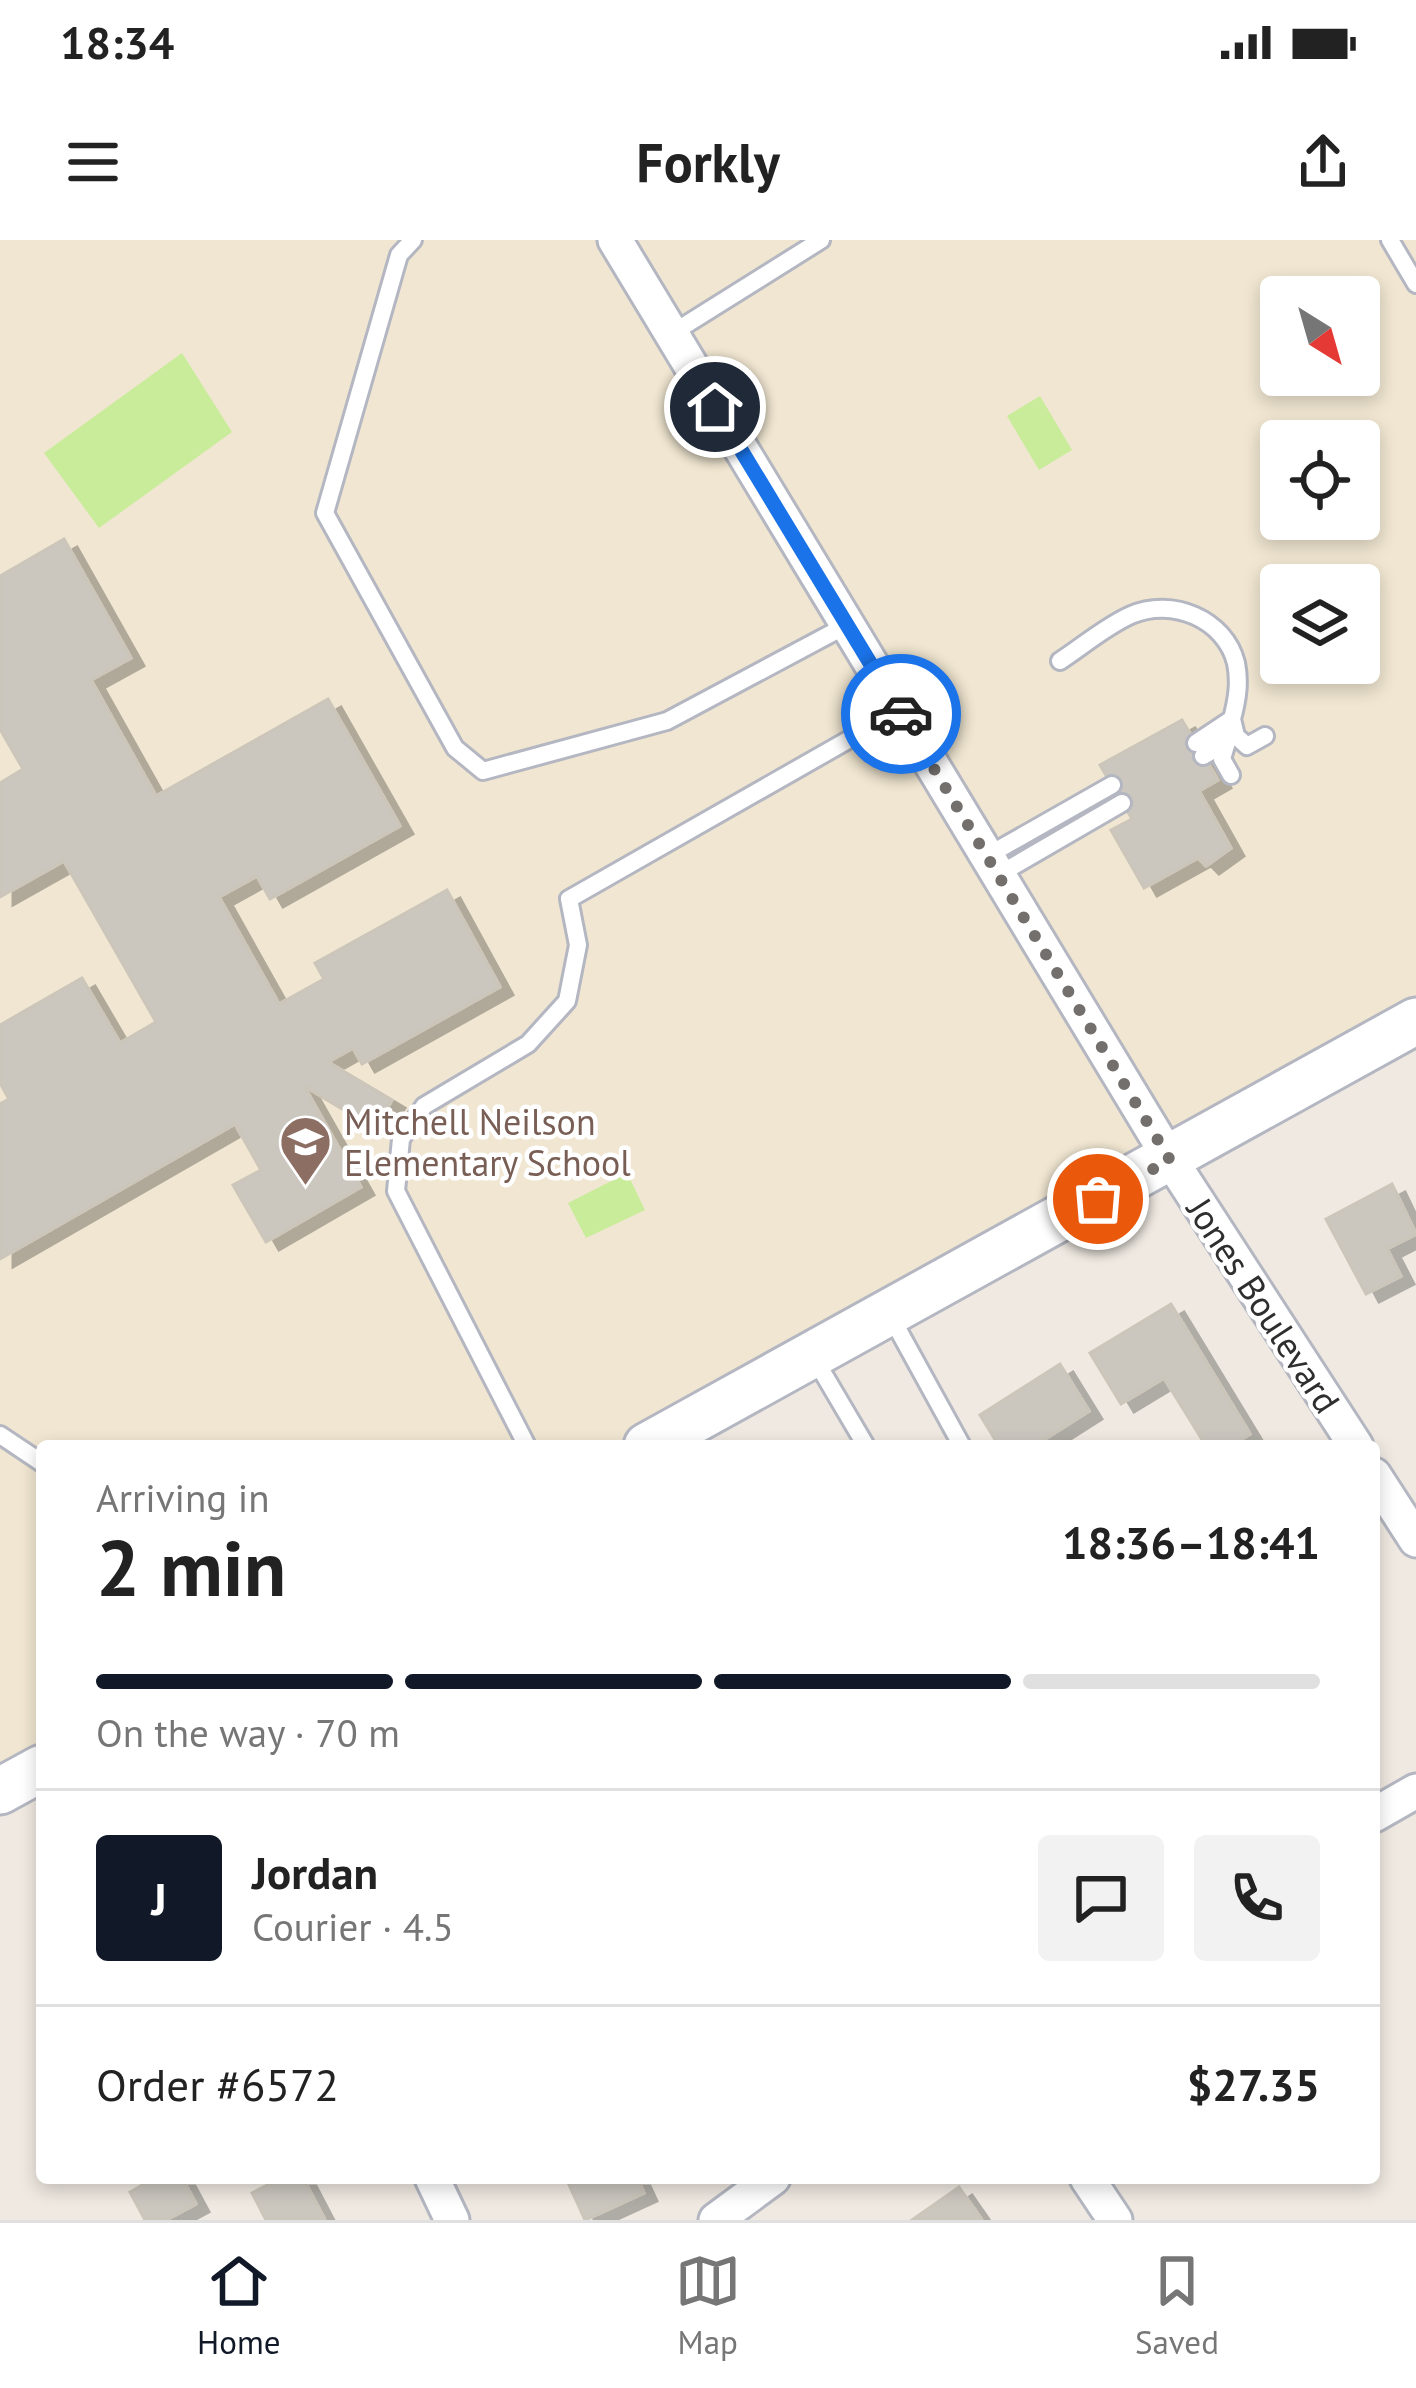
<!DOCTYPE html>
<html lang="en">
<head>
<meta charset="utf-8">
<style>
  :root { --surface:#fff; --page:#f2f2f2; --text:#222; --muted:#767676; --line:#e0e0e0; --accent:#111827 }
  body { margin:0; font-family:"PT Sans",sans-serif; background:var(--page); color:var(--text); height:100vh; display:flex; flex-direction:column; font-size:45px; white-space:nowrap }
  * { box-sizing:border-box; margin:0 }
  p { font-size:39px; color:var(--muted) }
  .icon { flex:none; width:66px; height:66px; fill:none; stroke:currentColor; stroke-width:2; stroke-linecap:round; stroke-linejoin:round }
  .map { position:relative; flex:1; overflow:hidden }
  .sheet { position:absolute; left:36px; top:1200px; width:1344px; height:744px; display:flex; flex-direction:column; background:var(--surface); border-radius:12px; box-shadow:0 6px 18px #0003 }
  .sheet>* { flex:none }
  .needle { width:78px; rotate:143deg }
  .buttons { position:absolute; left:1260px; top:36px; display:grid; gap:24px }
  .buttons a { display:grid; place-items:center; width:120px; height:120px; border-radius:12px; background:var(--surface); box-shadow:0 6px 18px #0003; font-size:60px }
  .pin { position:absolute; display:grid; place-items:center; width:102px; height:102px; color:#fff; margin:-51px; border:6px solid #fff; border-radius:50%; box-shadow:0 3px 12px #0007 }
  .courier { position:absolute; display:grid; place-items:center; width:120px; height:120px; margin:-60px; border:9px solid #1a73e8; border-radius:50%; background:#fff; color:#222; box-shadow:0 3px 15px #0007 }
  .summary em { font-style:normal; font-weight:700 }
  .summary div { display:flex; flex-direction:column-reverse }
  .summary { display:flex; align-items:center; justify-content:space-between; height:204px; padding:0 60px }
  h1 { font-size:78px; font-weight:700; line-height:90px }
  .bar { display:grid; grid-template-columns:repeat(4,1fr); gap:18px 12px; align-content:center; height:144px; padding:0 60px }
  .bar i { height:15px; border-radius:9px; background:var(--line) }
  .bar .selected { background:var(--accent) }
  .bar p { grid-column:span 4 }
  .line { display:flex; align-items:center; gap:30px; padding:0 60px; border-top:3px solid var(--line) }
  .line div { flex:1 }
  .round { display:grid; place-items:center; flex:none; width:126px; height:126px; border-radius:12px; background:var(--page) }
  .status { display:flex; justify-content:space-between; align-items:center; height:84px; padding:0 60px; background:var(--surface); direction:ltr }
  .status svg { height:33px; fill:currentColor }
  header { display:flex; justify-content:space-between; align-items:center; height:156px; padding:0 60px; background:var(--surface); font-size:54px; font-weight:700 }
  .dock { display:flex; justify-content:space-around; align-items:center; height:168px; border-top:3px solid var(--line); background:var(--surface); font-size:33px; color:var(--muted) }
  .dock a { display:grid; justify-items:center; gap:6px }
  .dock .selected { color:var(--accent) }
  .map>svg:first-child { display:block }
</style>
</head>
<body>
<div class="status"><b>18:34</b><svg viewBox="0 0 49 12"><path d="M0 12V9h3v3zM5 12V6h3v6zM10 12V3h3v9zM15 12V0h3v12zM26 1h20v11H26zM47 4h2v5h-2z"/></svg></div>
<header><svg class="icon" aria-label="menu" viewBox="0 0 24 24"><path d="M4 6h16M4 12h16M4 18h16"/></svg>Forkly<svg class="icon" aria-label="share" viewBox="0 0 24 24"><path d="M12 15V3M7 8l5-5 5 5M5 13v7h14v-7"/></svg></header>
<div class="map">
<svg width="1416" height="1980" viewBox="0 0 1416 1980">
  <defs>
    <filter id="shadow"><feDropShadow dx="13" dy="8" stdDeviation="0" flood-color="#0004"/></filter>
  </defs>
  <rect width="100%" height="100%" fill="#efe9e1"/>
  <!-- education -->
  <path fill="#f0e6d1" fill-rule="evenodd" d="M0,0H1416V781L647,1206H42V1528L0,1551ZM1281,57H1359V135H1281ZM1281,201H1359V279H1281ZM1281,345H1359V423H1281Z"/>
  <!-- pitch -->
  <path fill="#c9ec9a" d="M182,113L232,192L99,288L44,213Z
    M1040,156L1072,210L1039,230L1007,176Z
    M627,933L645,970L586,998L568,963Z"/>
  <!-- building -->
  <path fill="#cbc7bf" stroke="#cbc5ba" stroke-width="3" filter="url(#shadow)" d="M64,299L131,418L91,440L156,556L328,459L400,586L270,659L257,636L219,657L279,764L324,739L315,723L447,650L500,747L362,824L353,808L328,822L392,860L375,888L304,846L361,947L266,1002L233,945L261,930L235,884L0,1019V864L9,859L0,843V785L82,738L120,803L156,782L64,621L0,657V543L23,529L0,489V336Z
    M1182,480L1218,540L1199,551L1231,608L1206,626L1198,618L1144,648L1111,590L1132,579L1100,525Z
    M1392,944L1416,994L1387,1009L1401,1036L1366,1054L1326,979Z
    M1171,1064L1250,1194L1230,1206H1206L1164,1138L1121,1164L1090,1113Z
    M1060,1124L1089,1171L1034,1206H999L980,1175Z
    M155,1938H182L196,1964L166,1980H145L130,1952Z
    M281,1938H303L325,1980H266L252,1953Z
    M566,1938H637L644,1953L585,1980Z
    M959,1947L982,1980H912Z"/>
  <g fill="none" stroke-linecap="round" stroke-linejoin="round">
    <defs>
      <path id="lane" d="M413,0L399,15L325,273L455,508L483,531L667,481L847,385
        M1390,0L1416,44
        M671,94L821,0
        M1060,421C1083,406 1106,386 1131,375C1172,357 1225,379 1236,423C1240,443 1237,460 1232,479L1196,503
        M1232,479L1236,496L1247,506L1265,496
        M1227,502L1222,519L1231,535
        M1203,516L1227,502L1231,485
        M987,616L1112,545
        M998,635L1122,563
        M890,1075L962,1206
        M813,1116L866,1206
        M0,1195L42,1223
        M527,1206L396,951L401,899L424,866L528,804L567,761L578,705L569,659L899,471"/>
      <path id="street" d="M615,0L1170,919L1356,1206
        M1374,1235L1416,1300
        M1374,1575L1416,1551
        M432,1938L452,1980
        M1087,1938L1115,1980
        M716,1980L773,1938"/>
      <path id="secondary" d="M647,1206L1416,781
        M0,1551L42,1528"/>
    </defs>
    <!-- lane casing -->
    <use href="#lane" stroke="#b4b7c1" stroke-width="22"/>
    <!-- street casing -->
    <use href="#street" stroke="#b4b7c1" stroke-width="39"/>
    <!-- secondary casing -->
    <use href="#secondary" stroke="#b4b7c1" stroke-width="51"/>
    <!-- lane -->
    <use href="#lane" stroke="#fff" stroke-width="16"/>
    <!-- street -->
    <use href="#street" stroke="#fff" stroke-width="33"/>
    <!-- secondary -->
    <use href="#secondary" stroke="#fff" stroke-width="45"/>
  </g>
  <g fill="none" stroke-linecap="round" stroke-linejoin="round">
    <!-- done -->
    <path stroke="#726f6d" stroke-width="12" stroke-dasharray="0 21.6" d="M901,474L1170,920L1098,959"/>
    <!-- route -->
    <path stroke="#1a73e8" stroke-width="15" d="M715,167L901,474"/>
  </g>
  <!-- icons -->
  <defs>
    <symbol id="school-pin" viewBox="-11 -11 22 30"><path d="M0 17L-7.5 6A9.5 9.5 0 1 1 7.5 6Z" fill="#8d6e63" stroke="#fff"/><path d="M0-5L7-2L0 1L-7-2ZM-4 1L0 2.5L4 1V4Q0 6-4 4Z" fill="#fff"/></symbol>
  </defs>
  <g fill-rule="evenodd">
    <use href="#school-pin" x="276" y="872" width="59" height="81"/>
  </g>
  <g text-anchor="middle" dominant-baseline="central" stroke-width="9" stroke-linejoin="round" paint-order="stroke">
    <!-- education labels -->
    <g font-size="36" fill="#785e54" stroke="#fff" text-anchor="start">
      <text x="344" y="881">Mitchell Neilson<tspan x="344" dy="41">Elementary School</tspan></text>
    </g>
    <!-- street labels -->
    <g font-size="36" fill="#2e2e2e" stroke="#fff">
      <text transform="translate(1264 1065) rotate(57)">Jones Boulevard</text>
    </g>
  </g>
</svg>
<div class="buttons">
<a><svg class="needle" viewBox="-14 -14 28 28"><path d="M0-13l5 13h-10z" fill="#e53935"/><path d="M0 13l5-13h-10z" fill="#767676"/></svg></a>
<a><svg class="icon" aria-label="locate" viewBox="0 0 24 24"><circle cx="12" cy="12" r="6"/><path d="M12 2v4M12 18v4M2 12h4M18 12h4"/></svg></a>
<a><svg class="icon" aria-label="layers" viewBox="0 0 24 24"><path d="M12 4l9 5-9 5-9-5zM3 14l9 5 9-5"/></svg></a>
</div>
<div class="pin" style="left:1098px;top:959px;background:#ea580c"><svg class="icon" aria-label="bag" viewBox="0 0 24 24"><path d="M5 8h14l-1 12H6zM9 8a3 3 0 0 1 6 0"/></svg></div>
<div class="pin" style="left:715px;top:167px;background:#1f2937"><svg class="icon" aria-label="home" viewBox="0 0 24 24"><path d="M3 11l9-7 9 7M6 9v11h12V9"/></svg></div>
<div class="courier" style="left:901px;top:474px"><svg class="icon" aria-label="car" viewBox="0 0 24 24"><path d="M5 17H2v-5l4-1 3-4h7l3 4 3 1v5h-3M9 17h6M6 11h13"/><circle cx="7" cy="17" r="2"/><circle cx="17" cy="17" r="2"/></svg></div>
<section class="sheet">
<div class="summary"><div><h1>2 min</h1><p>Arriving in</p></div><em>18:36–18:41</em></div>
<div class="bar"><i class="selected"></i><i class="selected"></i><i class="selected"></i><i></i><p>On the way · 70 m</p></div>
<div class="line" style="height:216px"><b class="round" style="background:var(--accent);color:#fff">J</b><div><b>Jordan</b><p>Courier · 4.5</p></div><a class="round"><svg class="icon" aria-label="chat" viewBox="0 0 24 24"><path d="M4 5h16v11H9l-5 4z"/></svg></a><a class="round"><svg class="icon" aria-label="phone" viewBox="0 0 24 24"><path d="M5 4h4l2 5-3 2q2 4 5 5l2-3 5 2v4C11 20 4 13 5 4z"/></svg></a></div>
<div class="line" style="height:156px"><div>Order #6572</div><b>$27.35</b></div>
</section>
</div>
<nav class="dock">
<a class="selected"><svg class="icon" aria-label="home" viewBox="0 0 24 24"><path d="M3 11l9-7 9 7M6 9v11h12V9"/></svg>Home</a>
<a><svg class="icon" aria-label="map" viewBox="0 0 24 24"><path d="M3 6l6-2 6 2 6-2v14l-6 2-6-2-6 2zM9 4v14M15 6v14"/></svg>Map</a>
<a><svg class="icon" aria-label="saved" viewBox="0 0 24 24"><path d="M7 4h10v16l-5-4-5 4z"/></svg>Saved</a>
</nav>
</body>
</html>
